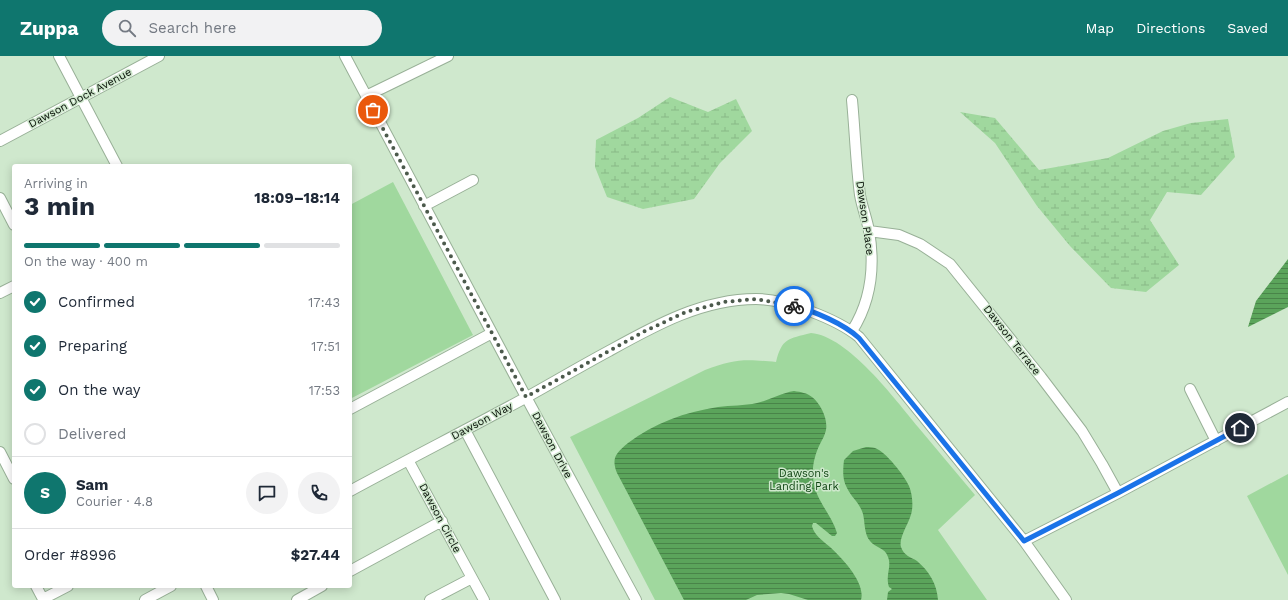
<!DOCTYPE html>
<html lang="en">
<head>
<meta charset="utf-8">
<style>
  :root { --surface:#fff; --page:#f2f2f3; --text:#1f2937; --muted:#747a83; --line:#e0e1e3; --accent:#0f766e }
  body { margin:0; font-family:"Work Sans",sans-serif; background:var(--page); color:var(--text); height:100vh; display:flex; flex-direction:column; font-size:15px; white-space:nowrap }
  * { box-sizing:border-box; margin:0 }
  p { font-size:13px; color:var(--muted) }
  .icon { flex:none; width:22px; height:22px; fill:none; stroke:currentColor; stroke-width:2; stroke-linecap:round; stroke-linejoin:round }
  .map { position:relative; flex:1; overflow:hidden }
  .side { position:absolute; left:12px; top:108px; width:340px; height:424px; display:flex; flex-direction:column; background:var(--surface); border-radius:4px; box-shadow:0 2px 10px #0003 }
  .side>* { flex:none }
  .pin { position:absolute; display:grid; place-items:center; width:34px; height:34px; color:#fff; margin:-17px; border:2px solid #fff; border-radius:50%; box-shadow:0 1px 4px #0007 }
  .courier { position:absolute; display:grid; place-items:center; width:40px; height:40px; margin:-20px; border:3px solid #1a73e8; border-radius:50%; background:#fff; color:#222; box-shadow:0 1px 5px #0007 }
  .summary em { font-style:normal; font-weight:700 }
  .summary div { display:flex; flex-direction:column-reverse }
  .summary { display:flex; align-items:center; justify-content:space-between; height:68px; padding:0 12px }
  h1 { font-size:26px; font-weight:700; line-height:30px }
  .bar { display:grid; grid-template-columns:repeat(4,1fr); gap:6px 4px; align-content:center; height:48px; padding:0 12px }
  .bar i { height:5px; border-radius:3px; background:var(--line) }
  .bar .active { background:var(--accent) }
  .bar p { grid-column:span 4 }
  .line { display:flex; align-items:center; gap:10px; padding:0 12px; border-top:1px solid var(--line) }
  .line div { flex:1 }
  .round { display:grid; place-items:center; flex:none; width:42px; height:42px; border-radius:21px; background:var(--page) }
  ol { padding:0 12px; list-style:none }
  li { display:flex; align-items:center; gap:12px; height:44px }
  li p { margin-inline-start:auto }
  li .icon { padding:4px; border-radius:50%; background:var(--accent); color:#fff; stroke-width:4 }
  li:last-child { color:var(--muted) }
  li i { width:22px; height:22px; border:2px solid var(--line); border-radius:50% }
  header { display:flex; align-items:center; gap:24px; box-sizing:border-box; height:56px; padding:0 20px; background:var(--accent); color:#fff }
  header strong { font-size:19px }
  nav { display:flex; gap:22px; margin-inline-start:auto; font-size:14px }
  .search { width:280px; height:36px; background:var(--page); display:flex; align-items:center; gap:10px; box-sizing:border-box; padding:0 14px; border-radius:22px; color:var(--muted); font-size:15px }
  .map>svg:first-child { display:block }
</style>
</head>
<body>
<header>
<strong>Zuppa</strong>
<div class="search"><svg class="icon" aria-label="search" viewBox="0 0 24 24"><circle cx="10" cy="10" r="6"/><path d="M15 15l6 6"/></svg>Search here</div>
<nav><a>Map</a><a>Directions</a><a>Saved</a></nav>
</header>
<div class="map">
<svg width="1288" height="544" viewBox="0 0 1288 544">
  <defs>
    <pattern id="wetland-marsh" width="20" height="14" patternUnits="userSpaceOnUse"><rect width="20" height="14" fill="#a0d89e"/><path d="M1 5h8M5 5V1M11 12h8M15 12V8" fill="none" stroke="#88b887"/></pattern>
    <pattern id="water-rules" width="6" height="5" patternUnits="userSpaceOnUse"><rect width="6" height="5" fill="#5ba45b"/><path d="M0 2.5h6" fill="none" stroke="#498449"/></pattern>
  </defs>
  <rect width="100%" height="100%" fill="#cfe8cd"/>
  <!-- green -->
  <path fill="#a0d89e" d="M393,126L473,279L350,343V149Z
    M811,277C848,280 895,343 918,371C937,394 956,416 975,439L938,474L987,544H655L570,381L705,314C734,303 744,303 776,306C782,282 788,283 811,277Z
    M1288,418V519L1247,440Z"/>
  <!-- wetland -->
  <path fill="url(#wetland-marsh)" d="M670,41L708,56L736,43L752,75L720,107L694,143L643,153L607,141L595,111L596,84L638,62Z
    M960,56L995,62L1039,114L1108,102L1163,75L1191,67L1228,63L1235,101L1201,139L1167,136L1150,164L1179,209L1146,236L1111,232L1070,190L1037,150L995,87Z"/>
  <!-- water -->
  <path fill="url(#water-rules)" d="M1288,203V251L1248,271L1256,245Z
    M794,335C801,336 807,337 812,341C821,348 828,363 826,374C825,379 822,384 820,388C815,398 812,410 813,421C814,443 831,457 837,477L835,480H832L816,467H813L812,470C814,479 823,485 830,491C842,502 866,527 861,544H808L789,538L781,537L757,539L746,544H684L617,417C611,402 616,397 628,387C654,367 685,356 718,351C731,349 744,350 757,347C770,344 781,337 794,335Z
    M866,391C869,391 872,391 875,392C886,396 904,419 909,430C912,437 913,447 912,454C911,465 898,481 901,491C904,500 911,501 917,505C929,515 937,528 938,544H887L888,536L892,533L889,531C885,519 892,511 888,501C885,491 875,492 870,485C864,478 865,466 863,458C860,447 851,441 847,432C842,423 843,413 844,404L853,395Z"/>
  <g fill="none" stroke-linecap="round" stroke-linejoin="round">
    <defs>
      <path id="minor" d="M59,0L117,110
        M345,0L526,341L636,544
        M366,40L448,0
        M852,44C855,76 856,108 860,139C862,151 867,163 869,175C875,210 871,245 852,275
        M0,85L159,0
        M0,142L14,169
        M424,150L473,124
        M869,175L899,179L920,188L950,208L1041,321L1082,375L1102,408L1118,437
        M0,237L14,230
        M1190,333L1216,385
        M350,353L492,277
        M465,374L555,544
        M0,396L14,423
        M408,404L472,522
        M350,435C409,403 468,373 527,341C554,326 581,310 609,295C654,270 702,243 756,243C785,243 837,263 859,281L1024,485L1066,544
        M1024,485L1118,437L1288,346
        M350,515L442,465
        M36,530L43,543L68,530
        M206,530L213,544
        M145,544L171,530
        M297,544L322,530
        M430,544L472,522L484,544"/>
    </defs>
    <!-- minor casing -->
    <use href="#minor" stroke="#98b097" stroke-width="12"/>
    <!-- minor -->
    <use href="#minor" stroke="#fff" stroke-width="10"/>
  </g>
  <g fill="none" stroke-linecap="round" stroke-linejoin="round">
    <!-- done -->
    <path stroke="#4c5a4c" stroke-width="4" stroke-dasharray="0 7.2" d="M373,54L526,341L645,275L686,256L724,246L756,243L794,250"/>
    <!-- route -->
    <path stroke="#1a73e8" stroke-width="5" d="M794,250C814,255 844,268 859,282L1024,485L1118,437L1240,372"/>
  </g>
  <g text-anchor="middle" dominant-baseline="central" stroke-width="3" stroke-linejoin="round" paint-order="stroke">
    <!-- street labels -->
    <g font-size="11" fill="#060e06" stroke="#cfe8cd">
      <text transform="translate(80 42) rotate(-28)">Dawson Dock Avenue</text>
      <text transform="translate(865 162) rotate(82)">Dawson Place</text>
      <text transform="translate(1012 284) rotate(52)">Dawson Terrace</text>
      <text transform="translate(482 365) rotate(-28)">Dawson Way</text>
      <text transform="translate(552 389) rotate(62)">Dawson Drive</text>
      <text transform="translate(440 462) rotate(62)">Dawson Circle</text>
    </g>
    <!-- park labels -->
    <g font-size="11" fill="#134716" stroke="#cfe8cd">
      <text x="804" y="417">Dawson's<tspan x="804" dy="13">Landing Park</tspan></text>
    </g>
  </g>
</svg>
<div class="pin" style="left:373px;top:54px;background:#ea580c"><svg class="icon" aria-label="bag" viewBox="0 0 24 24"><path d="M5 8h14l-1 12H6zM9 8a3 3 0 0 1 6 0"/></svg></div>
<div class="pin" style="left:1240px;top:372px;background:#1f2937"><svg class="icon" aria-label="home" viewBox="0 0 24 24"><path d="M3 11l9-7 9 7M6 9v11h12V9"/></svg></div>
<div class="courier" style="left:794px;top:250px"><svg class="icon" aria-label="bike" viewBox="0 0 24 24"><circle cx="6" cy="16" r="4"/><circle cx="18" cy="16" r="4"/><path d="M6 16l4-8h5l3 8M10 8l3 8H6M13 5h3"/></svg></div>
<section class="side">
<div class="summary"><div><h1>3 min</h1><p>Arriving in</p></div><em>18:09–18:14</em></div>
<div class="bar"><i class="active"></i><i class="active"></i><i class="active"></i><i></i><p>On the way · 400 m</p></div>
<ol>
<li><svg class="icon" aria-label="check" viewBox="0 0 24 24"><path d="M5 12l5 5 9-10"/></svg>Confirmed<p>17:43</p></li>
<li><svg class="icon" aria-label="check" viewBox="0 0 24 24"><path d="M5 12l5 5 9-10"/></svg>Preparing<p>17:51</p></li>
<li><svg class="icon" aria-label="check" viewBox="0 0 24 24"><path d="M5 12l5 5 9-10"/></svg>On the way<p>17:53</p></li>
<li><i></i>Delivered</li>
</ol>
<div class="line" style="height:72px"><b class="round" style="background:var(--accent);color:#fff">S</b><div><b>Sam</b><p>Courier · 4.8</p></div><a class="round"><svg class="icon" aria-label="chat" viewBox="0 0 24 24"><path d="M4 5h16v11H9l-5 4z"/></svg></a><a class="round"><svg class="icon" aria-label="phone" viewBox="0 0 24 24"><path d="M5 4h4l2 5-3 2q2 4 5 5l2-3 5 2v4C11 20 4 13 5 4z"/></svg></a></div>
<div class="line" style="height:52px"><div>Order #8996</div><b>$27.44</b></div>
</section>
</div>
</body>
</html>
